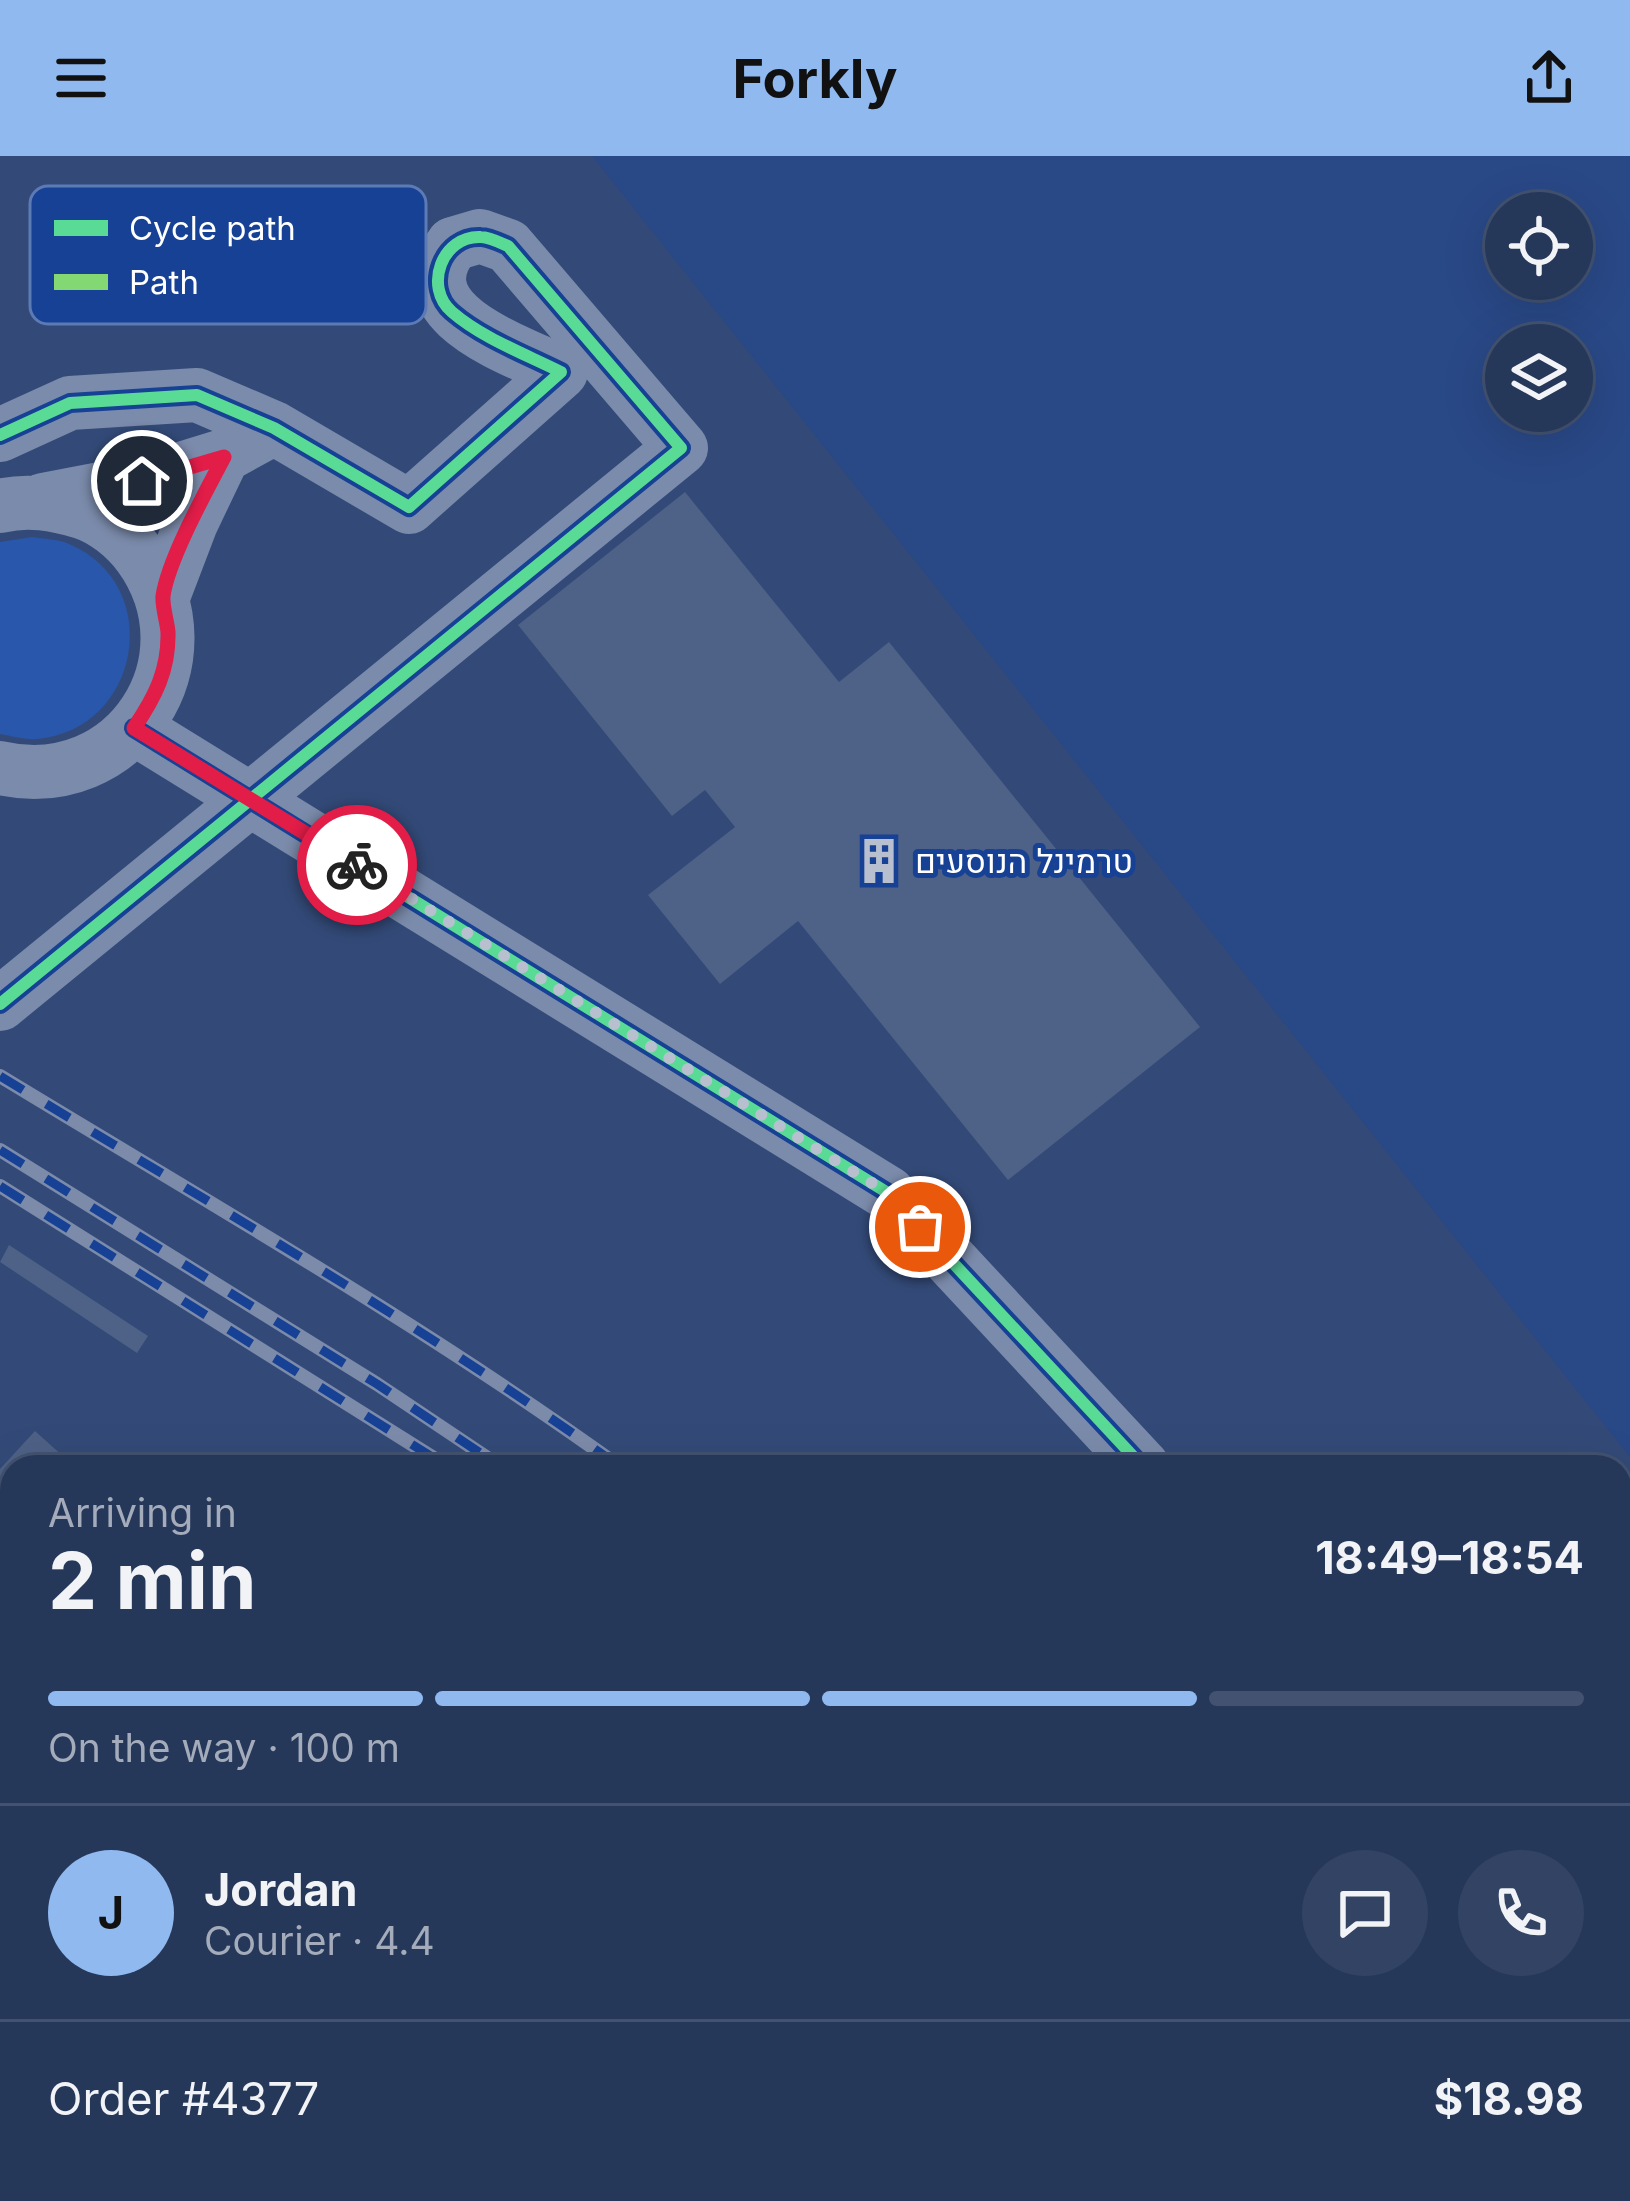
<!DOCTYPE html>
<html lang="en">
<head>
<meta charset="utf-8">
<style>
  :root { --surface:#26385a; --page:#324363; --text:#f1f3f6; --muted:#a4acbb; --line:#425270; --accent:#90b9f0 }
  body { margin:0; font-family:Inter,Heebo,sans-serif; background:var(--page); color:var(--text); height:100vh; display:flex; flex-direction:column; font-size:45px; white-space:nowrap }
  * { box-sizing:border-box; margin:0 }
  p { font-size:39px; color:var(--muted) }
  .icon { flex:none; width:66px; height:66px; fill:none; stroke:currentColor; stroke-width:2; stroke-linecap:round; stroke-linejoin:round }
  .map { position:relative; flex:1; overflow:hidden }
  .details { position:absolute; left:0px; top:1299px; width:1632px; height:747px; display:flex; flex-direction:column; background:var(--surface); border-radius:36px 36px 0 0; box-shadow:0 12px 48px #0002,0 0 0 3px var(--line) }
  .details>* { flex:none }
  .fabs { position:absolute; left:1485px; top:36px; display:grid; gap:24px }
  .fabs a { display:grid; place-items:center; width:108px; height:108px; border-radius:50%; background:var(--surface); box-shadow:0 12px 48px #0002,0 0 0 3px var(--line); font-size:60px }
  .pin { position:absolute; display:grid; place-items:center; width:102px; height:102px; color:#fff; margin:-51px; border:6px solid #fff; border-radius:50%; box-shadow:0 3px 12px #0007 }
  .courier { position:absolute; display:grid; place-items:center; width:120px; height:120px; margin:-60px; border:9px solid #e11d48; border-radius:50%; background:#fff; color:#222; box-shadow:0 3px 15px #0007 }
  .summary em { font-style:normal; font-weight:700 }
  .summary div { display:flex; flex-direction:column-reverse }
  .summary { display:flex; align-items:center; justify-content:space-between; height:204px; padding:0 48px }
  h1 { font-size:78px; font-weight:700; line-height:90px }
  .bar { display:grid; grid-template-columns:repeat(4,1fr); gap:18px 12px; align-content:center; height:144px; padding:0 48px }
  .bar i { height:15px; border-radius:9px; background:var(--line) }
  .bar .current { background:var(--accent) }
  .bar p { grid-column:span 4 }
  .line { display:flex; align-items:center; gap:30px; padding:0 48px; border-top:3px solid var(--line) }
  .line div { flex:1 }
  .round { display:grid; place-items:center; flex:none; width:126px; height:126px; border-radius:63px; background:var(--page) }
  header { display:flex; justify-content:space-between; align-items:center; height:156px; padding:0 48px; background:var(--accent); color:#111; font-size:54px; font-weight:700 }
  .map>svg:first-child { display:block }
</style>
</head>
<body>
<header><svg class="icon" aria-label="menu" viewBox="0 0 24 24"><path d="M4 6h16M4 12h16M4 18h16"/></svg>Forkly<svg class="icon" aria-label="share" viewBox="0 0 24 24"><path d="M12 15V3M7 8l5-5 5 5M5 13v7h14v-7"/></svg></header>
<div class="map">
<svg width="1630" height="2045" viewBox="0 0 1630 2045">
  <rect width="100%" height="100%" fill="#334a78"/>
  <!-- green -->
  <path fill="#2957ab" d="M32,381C44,383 58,383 69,388C166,429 141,574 37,583C25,584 12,580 0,578V386Z"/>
  <!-- water -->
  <path fill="#294886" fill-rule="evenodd" d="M592,0H1630V1301ZM1506,57H1572V123H1506ZM1506,189H1572V255H1506Z"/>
  <!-- building -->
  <path fill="#4e6186" d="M685,336L839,526L889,486L1200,871L1008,1024L798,765L720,828L648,739L735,671L705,634L672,660L518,469Z
    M9,1089L148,1180L137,1197L0,1106Z
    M35,1275L75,1311H12V1489L0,1503V1313Z
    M0,1754L12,1764V1909L0,1898Z
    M143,2034H222L211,2045H155Z
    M282,2034H314L326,2045H272Z
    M401,2034H949L961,2045H413Z"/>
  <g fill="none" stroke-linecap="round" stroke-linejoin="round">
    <!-- minor -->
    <path stroke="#7b8bab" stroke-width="54" d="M0,279L70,247L197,239L274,272L409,351L561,216C512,192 400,157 453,88
      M43,344L142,325L223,300L274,272
      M0,350C28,343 55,348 82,356C104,363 126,381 140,400C215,504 126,641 0,612
      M162,443L191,367L223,300
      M134,572L888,1037L1143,1311
      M0,1571L12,1558
      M0,1712L12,1722
      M0,1930L12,1941
      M114,2034L126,2045
      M367,2034L379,2045
      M1046,2034L1059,2045
      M1616,2034L1618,2045
      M239,2045L249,2034"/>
    <defs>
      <path id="rail" d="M0,920C209,1047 422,1168 620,1311
        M0,994L377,1228L501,1311
        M0,1030L448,1311
        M1226,2034L1235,2045
        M1267,2034L1276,2045
        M1311,2034L1320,2045"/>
    </defs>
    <!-- rail casing -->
    <use href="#rail" stroke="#7d8baa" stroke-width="14"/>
    <!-- rail -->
    <use href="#rail" stroke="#164195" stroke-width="9" stroke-dasharray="27" stroke-linecap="butt"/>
    <!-- minor-bridge -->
    <path stroke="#7b8bab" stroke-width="54" d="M0,848L681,292L508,90L480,80L453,88"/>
    <!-- quiet -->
    <path stroke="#83d873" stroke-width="9" stroke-dasharray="18 9" stroke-linecap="butt" d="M0,1712L12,1722
      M0,1930L12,1941
      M114,2034L126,2045
      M367,2034L379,2045
      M239,2045L249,2034"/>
    <defs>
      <path id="cycleway" d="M0,279L70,247L197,239L274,272L409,351L561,216C525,198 482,182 452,156C423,131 442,79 481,81C489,81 501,87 508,90L681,292L0,848
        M134,572L888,1037L1143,1311"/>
    </defs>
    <!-- cycleway casing -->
    <use href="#cycleway" stroke="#164195" stroke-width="20"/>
    <!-- cycleway -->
    <use href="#cycleway" stroke="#5adb95" stroke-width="12"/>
  </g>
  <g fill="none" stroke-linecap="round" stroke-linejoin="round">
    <!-- done -->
    <path stroke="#b8c0d0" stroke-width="12" stroke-dasharray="0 21.6" d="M357,709L888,1037L920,1071"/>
    <!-- route -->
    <path stroke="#e11d48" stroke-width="15" d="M142,325L224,301C206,335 168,404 163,440C162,450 167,465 168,476C169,514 155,541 134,572L357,709"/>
  </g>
  <!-- icons -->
  <defs>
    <symbol id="building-bare" viewBox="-9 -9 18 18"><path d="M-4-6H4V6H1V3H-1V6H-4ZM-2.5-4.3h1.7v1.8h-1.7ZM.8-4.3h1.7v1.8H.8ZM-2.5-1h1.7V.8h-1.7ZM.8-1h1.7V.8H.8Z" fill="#b8c0d0" stroke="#164195" stroke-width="2.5" paint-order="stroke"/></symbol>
  </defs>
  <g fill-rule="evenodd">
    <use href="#building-bare" x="846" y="672" width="66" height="66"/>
  </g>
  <g text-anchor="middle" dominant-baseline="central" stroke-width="10" stroke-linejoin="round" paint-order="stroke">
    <!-- poi labels -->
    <g font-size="33" fill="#fff" stroke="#164195" text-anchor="start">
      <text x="915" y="705">טרמינל הנוסעים</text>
    </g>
  </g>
  <!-- legend -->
  <rect x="30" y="30" width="396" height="138" rx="18" fill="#164195" stroke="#5c7ab5" stroke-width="3"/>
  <rect x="54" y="64" width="54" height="16" fill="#5adb95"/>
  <rect x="54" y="118" width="54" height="16" fill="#83d873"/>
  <g font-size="33" fill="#fff">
    <text x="129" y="84">Cycle path</text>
    <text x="129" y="138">Path</text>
  </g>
</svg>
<div class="fabs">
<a><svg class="icon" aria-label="locate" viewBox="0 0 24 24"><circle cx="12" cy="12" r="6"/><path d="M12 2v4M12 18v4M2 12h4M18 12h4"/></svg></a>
<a><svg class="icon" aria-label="layers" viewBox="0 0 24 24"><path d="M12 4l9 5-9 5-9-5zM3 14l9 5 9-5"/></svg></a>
</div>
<div class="pin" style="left:920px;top:1071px;background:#ea580c"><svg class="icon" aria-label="bag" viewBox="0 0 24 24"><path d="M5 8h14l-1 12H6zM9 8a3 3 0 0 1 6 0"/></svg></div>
<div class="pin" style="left:142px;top:325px;background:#1f2937"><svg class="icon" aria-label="home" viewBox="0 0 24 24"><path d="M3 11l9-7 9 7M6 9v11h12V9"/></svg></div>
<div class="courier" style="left:357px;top:709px"><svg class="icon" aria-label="bike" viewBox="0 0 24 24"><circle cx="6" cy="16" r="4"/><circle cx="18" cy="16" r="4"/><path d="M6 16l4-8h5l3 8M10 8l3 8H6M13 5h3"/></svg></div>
<section class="details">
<div class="summary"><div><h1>2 min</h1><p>Arriving in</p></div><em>18:49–18:54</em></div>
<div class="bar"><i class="current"></i><i class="current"></i><i class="current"></i><i></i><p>On the way · 100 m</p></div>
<div class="line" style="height:216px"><b class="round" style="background:var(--accent);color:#111">J</b><div><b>Jordan</b><p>Courier · 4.4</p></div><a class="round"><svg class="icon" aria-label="chat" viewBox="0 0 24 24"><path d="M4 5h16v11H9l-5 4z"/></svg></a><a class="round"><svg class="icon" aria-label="phone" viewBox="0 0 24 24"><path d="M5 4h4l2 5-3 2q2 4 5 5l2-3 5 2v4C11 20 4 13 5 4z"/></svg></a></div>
<div class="line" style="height:156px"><div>Order #4377</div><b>$18.98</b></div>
</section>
</div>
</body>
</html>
